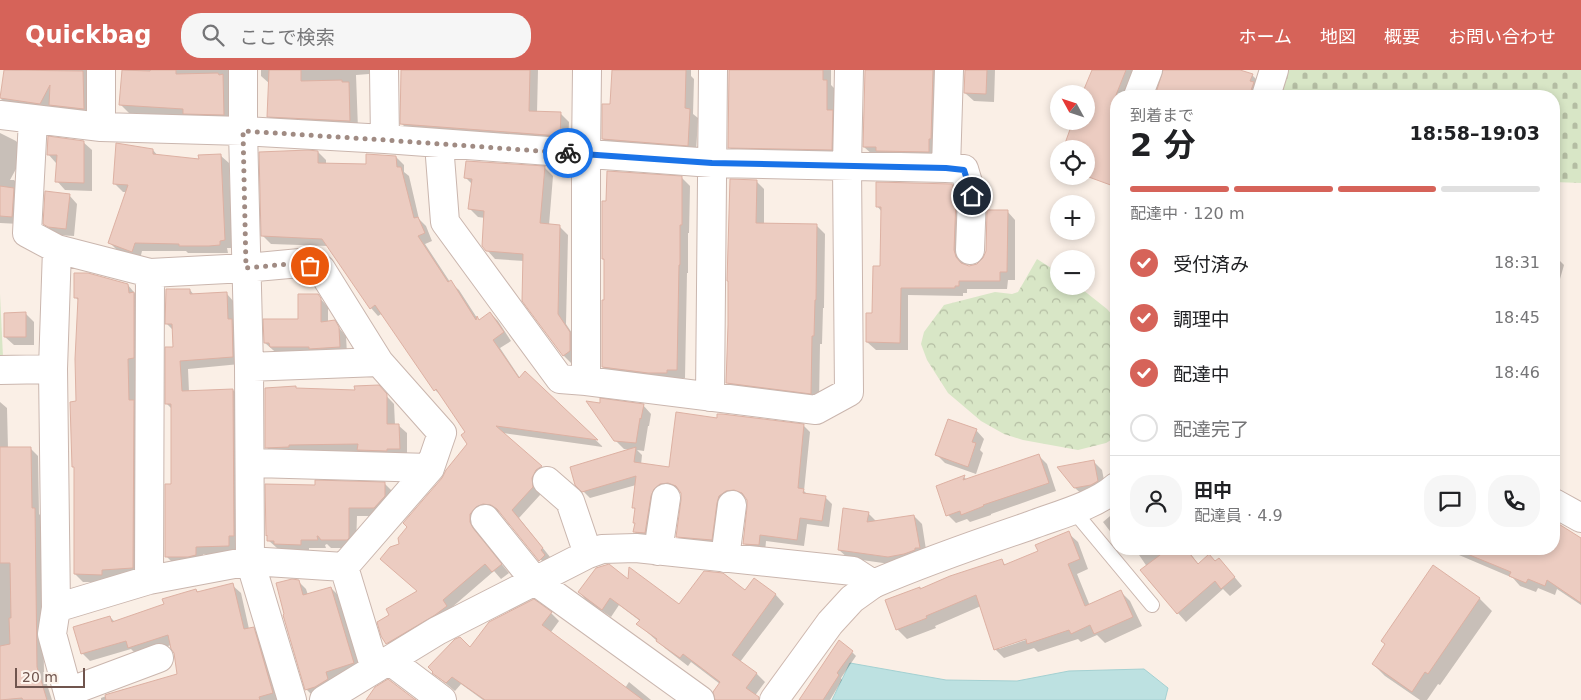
<!DOCTYPE html>
<html lang="ja">
<head>
<meta charset="utf-8">
<style>
  :root { --surface:#fff; --page:#f6f6f6; --text:#202124; --muted:#757577; --line:#e0e0e0; --accent:#d66359 }
  body { margin:0; font-family:"DejaVu Sans","Noto Sans JP",sans-serif; background:var(--page); color:var(--text); height:100vh; display:flex; flex-direction:column; font-size:19px; white-space:nowrap }
  * { box-sizing:border-box; margin:0 }
  p { font-size:16px; color:var(--muted) }
  .icon { flex:none; width:28px; height:28px; fill:none; stroke:currentColor; stroke-width:2; stroke-linecap:round; stroke-linejoin:round }
  .map { position:relative; flex:1; overflow:hidden }
  .details { position:absolute; left:1110px; top:20px; width:450px; height:465px; display:flex; flex-direction:column; background:var(--surface); border-radius:20px; box-shadow:0 2px 8px #0003 }
  .details>* { flex:none }
  .needle { width:32px; rotate:310deg }
  .tools { position:absolute; left:1050px; top:15px; display:grid; gap:10px }
  .tools a { display:grid; place-items:center; width:45px; height:45px; border-radius:50%; background:var(--surface); box-shadow:0 2px 8px #0003; font-size:25px }
  .scale { position:absolute; left:15px; bottom:12px; width:70px; box-sizing:border-box; padding-left:5px; border:2px solid #70554e; border-top:0; font-size:14px; line-height:18px; white-space:nowrap; color:#70554e; -webkit-text-stroke:4px #fdf4ec; paint-order:stroke }
  .pin { position:absolute; display:grid; place-items:center; width:42px; height:42px; color:#fff; margin:-21px; border:2px solid #fff; border-radius:50%; box-shadow:0 1px 5px #0007 }
  .courier { position:absolute; display:grid; place-items:center; width:50px; height:50px; margin:-25px; border:4px solid #1a73e8; border-radius:50%; background:#fff; color:#222; box-shadow:0 1px 6px #0007 }
  .overview em { font-style:normal; font-weight:700 }
  .overview div { display:flex; flex-direction:column-reverse }
  .overview { display:flex; align-items:center; justify-content:space-between; height:85px; padding:0 20px }
  h1 { font-size:32px; font-weight:700; line-height:38px }
  .bar { display:grid; grid-template-columns:repeat(4,1fr); gap:8px 5px; align-content:center; height:60px; padding:0 20px }
  .bar i { height:6px; border-radius:4px; background:var(--line) }
  .bar .on { background:var(--accent) }
  .bar p { grid-column:span 4 }
  .line { display:flex; align-items:center; gap:12px; padding:0 20px; border-top:1px solid var(--line) }
  .line div { flex:1 }
  .round { display:grid; place-items:center; flex:none; width:52px; height:52px; border-radius:20px; background:var(--page) }
  ol { padding:0 20px; list-style:none }
  li { display:flex; align-items:center; gap:15px; height:55px }
  li p { margin-inline-start:auto }
  li .icon { padding:5px; border-radius:50%; background:var(--accent); color:#fff; stroke-width:4 }
  li:last-child { color:var(--muted) }
  li i { width:28px; height:28px; border:2px solid var(--line); border-radius:50% }
  header { display:flex; align-items:center; gap:30px; box-sizing:border-box; height:70px; padding:0 25px; background:var(--accent); color:#fff }
  header strong { font-size:24px }
  nav { display:flex; gap:28px; margin-inline-start:auto; font-size:18px }
  .search { width:350px; height:45px; background:var(--page); display:flex; align-items:center; gap:12px; box-sizing:border-box; padding:0 18px; border-radius:20px; color:var(--muted); font-size:19px }
  .map>svg:first-child { display:block }
</style>
</head>
<body>
<header>
<strong>Quickbag</strong>
<div class="search"><svg class="icon" aria-label="search" viewBox="0 0 24 24"><circle cx="10" cy="10" r="6"/><path d="M15 15l6 6"/></svg>ここで検索</div>
<nav><a>ホーム</a><a>地図</a><a>概要</a><a>お問い合わせ</a></nav>
</header>
<div class="map">
<svg width="1581" height="630" viewBox="0 0 1581 630">
  <defs>
    <pattern id="forest-crowns" width="20" height="18" patternUnits="userSpaceOnUse" patternTransform="scale(1.25)"><rect width="20" height="18" fill="#d8e6c6"/><path d="M2 6a3 3 0 1 1 6 0M12 15a3 3 0 1 1 6 0" fill="none" stroke="#b4bda3"/></pattern>
    <pattern id="cemetery-stones" width="16" height="16" patternUnits="userSpaceOnUse" patternTransform="scale(1.25)"><rect width="16" height="16" fill="#d8e6c6"/><path d="M2 7V4a2 2 0 0 1 4 0v3zM10 15v-3a2 2 0 0 1 4 0v3z" fill="#b4bda3"/></pattern>
  </defs>
  <rect width="100%" height="100%" fill="#faefe6"/>
  <!-- forest -->
  <path fill="url(#forest-crowns)" d="M1037,189L1059,203V216H1078L1107,239L1116,249V367L1106,373L1078,380L1023,370L1004,364L981,351L948,323L927,290L921,274L924,262L944,235L995,222L1012,224L1018,222Z"/>
  <!-- cemetery -->
  <path fill="url(#cemetery-stones)" d="M1282,0H1581V113L1554,112V26H1274Z"/>
  <!-- park -->
  <path fill="#d8e6c6" d="M0,224L3,287H0Z"/>
  <!-- water -->
  <path fill="#bde1e1" stroke="#a4d1d2" d="M850,593L946,610L1017,611L1069,601L1144,599L1168,618L1165,630H832Z"/>
  <!-- shadow -->
  <path fill="#0003" fill-rule="evenodd" d="M5,0H17L45,5L41,0H91V46L58,43L51,36L48,41L9,37L1,29Z
    M123,0H235L232,52L187,46L129,43L121,35Z
    M261,0H369V4L356,5L358,59L277,55L268,46L270,14L261,6Z
    M402,0H538L537,43L561,44L569,52L568,73L410,62L402,54Z
    M612,0H691V6L694,9L693,44L698,48L696,83L611,77L603,69L612,35Z
    M730,0H831V15L835,19L840,88L738,86L729,77Z
    M866,0H940L937,90L873,85L864,77Z
    M966,0H995L994,32L974,31L965,23Z
    M1093,0H1134L1126,26H1116V60L1106,86L1116,90V120L1109,114L1086,51Z
    M1165,0H1236L1252,5L1260,13L1259,26H1156Z
    M0,63L16,71L24,80L23,86L10,110H14L22,118L20,154L0,153Z
    M83,72L92,80V121L65,120L57,111L56,93L48,84Z
    M153,80L158,86L200,90L221,86L229,93L232,178H227L228,183H188L186,181H142L140,189L118,181L110,173L127,122H123L115,114Z
    M318,82L326,90V94L367,95L396,87L404,95V102L409,106L419,149L426,156L432,171L425,174L450,212L459,220L479,251L490,243L498,251L511,271L500,278L520,308L525,303L603,377L503,363L549,405L539,416L540,425L519,448L550,487L548,488L552,494L548,498L500,442L492,441L477,461L480,468L509,503L501,509L494,501L450,539L454,544L395,581L387,573L391,545L418,521L400,475L408,457L469,374L467,363L444,328L435,320L383,243L378,246L371,238L329,176L271,174L263,166Z
    M545,98L553,106L549,155L559,156L568,165L566,254L578,272V289L572,294L564,286L523,230L524,191L495,189L487,180L485,148L478,147L470,139L473,115L466,108Z
    M682,108L690,116L689,163H688V203H687L685,308H675V311L611,305L603,297L605,191L603,189Z
    M756,111L764,119V154L817,156L825,164L824,238H823L822,274H820L819,331L735,321L727,312Z
    M952,115L960,124L964,195L970,197L978,195L985,189L1007,141L1015,150V210H1008L1007,219H967V223H963V226L908,225V280H876L867,272L881,198L882,142L877,136Z
    M69,125L77,134L74,166L58,165L53,162L44,153Z
    M1554,190L1560,191L1564,195L1558,216L1554,215Z
    M128,215L142,232L141,296H136L141,506L109,507V512H83L75,504V399L73,396L77,333L79,231L76,228Z
    M190,220L194,225L227,224L234,232L240,294L188,299L189,322L233,320L241,328L242,474H236V484H203V493L174,494L166,486L172,415V339L166,333L174,278V261L167,254Z
    M317,225L328,237V252H334L346,266L347,284H278L273,280L265,273L299,251Z
    M26,244L34,252V275H14L5,267Z
    M295,317L297,319L356,321L378,317L394,334L395,355H398L407,363V387L367,388L360,382L297,383L275,385L266,377Z
    M0,332L7,338L8,379L30,378L38,386L39,444L42,447L44,605L52,630H0Z
    M643,335L651,344L649,356H648L644,381L637,380L642,385L641,395L670,399L718,349L803,355L810,362L804,421L808,425L825,427L832,434L829,457L807,454L804,476L766,471L765,482L751,480L744,473L749,437L747,428L742,426L734,427L718,477L684,473L677,466L683,430L681,421L677,419L667,420L651,470L642,469L635,462L636,454L634,452L636,440L633,437L636,415L590,428L576,414L632,380L624,379L615,370Z
    M976,360L984,369L980,380L983,383L976,404L945,393L937,385Z
    M1039,386L1047,394L1056,421L991,444V445L970,452L967,449L956,453L948,445L964,407L967,410Z
    M1094,392L1102,400L1106,420L1084,426L1075,418Z
    M385,414L393,422L383,446H357L356,476L355,478H331L327,474L325,475L326,478H309V482H283L279,479L277,478L268,470V467L267,465L316,416Z
    M1116,441V469L1103,452Z
    M868,443L877,452L914,446L922,454L927,486L897,495L848,488L839,480Z
    M1554,454L1568,460L1581,470V535L1557,519L1555,525L1538,518L1536,522L1520,516L1513,508L1459,485L1453,479H1554Z
    M1068,463L1078,472L1088,499L1077,504L1090,536L1121,522L1130,531L1142,556L1105,573L1097,565L1081,572L1078,569L1038,582L1034,578L1004,588L995,579L981,536L935,556L936,558L907,569L897,559L920,518L921,520L1001,491L1006,495L1040,482ZM1031,566L1032,568L999,579V577Z
    M1125,479H1133L1128,482Z
    M1135,479H1187L1199,495L1215,493L1227,498L1242,516L1230,526L1223,519L1186,552L1148,510L1154,507Z
    M1433,497L1480,529L1492,541L1440,615L1438,614L1427,630H1420L1385,606L1373,594Z
    M754,510L776,525L784,534L740,592L757,604L765,612L754,627L758,630H717L720,614L691,592L688,596L666,579L638,554L640,551L619,535L611,547L587,531L579,522L629,511L679,536L746,521Z
    M298,511L306,519L308,525L331,518L339,526L361,601L314,627L306,619Z
    M232,515L241,523L249,559L253,558L262,567L281,630H101V628L124,619L125,620L179,605L175,583L171,575L138,586L131,579L90,591L82,583L110,547L115,552L165,535L196,520L199,523Z
    M551,543L559,551L551,562L625,618L629,612L651,630H483L461,614L455,621L433,603L470,579Z
    M852,582L856,586L841,608L842,610L830,630H802Z"/>
  <!-- building -->
  <path fill="#ecccc1" stroke="#ddb1a3" d="M4,0L83,1L84,39L49,35L50,15L40,34L0,28Z
    M122,0L150,1L151,0H176V4L218,3L219,5L223,4L224,45L183,44V39L119,35Z
    M269,0H301V11L342,10V12H349L350,51L267,47Z
    M401,0H530L529,41L561,42L560,66L400,54Z
    M612,0H686L685,38L690,39L688,76L602,69V34H610Z
    M729,0H823V10H827V40H833L832,80L728,78Z
    M865,0H933L931,69H929V82L876,81V77H863Z
    M965,0H987L986,24L964,23Z
    M1092,0H1126L1116,25V117L1086,106V79H1063L1073,51H1086V24H1082Z
    M1163,0H1240L1253,4L1250,11L1254,12L1249,26H1155Z
    M48,66L84,71V113L55,112L57,85H47Z
    M116,73L153,79V84L199,89L198,85L221,84L225,170L220,171V175L209,176H179V174L135,173L132,182L108,173L128,115L113,114Z
    M308,80L318,81V93L366,94V84L396,86L397,97H401L414,148L418,147L425,163L418,166L448,212L451,210L476,250L477,246L479,250L490,242L504,262L493,270L519,308L525,301L598,370L496,356L542,396L536,400L532,408L533,417L512,440L543,478L541,480L545,485L539,491L497,439L491,435L483,434L476,437L470,444V452L473,458L502,494L492,502L485,494L443,530L447,536L435,545L386,574L381,566L377,552L389,545L386,539L417,521L380,489L390,477L399,474L398,468L407,457L403,453L442,408L446,400L467,374L461,365L465,362L436,319L434,321L375,235L370,239L322,169L261,166L259,82Z
    M466,91L545,96L540,153L560,155L558,244L570,262V281L563,286L522,231L523,184L486,181L482,176L484,141L468,139L472,109L464,108Z
    M607,101L682,106V155H680V195H679L677,300H667V303H648L602,297V230H604V189H602V131H606Z
    M730,109L757,110L756,153L817,154L816,230H815L814,266H812L811,324L726,313L728,255V211H727Z
    M876,112L952,114L956,128L954,180L956,187L961,193L969,196L977,194L983,188L986,181L987,140H1008L1007,202H1000V211H959V216H955V218H901L900,273L866,272V243H872L873,196H880L881,137H876Z
    M0,116L14,118L12,147L0,146Z
    M45,121L70,124L66,159L48,157L43,154Z
    M74,203H88L128,214L129,223L134,222V288L128,289L129,330H134L133,498L102,500V505L74,504V397H72L70,332L76,331L75,289L78,228H74Z
    M166,219H190V224L227,222L228,249H232L233,287L180,291L182,321L233,319L234,466H229V476L196,477V485L188,487H165V414H171V334H165V277H173L172,254H165Z
    M298,224H318L321,228V252L335,250L339,257L340,277L309,279V277H270L269,273H264L263,249H298Z
    M26,242V267H4V243Z
    M379,315L387,324V354H399L400,379H387V381L357,380L358,374L289,375V377L265,378V318L296,316V318L355,320L354,316Z
    M600,328L644,334L641,349L640,348L636,373L614,371L586,331L600,333Z
    M676,342L717,348V344H722L804,354L798,418L804,419L803,423L826,426L822,451L800,448L797,470L760,465L759,475L743,474L747,437V430L742,423L734,420L726,421L719,426L717,433L712,470L676,467L681,430V423L676,416L668,413L660,414L654,419L651,426L645,463L633,462L635,453H633L635,438H632L636,406L582,422L575,415L570,397L636,377L634,392L669,397Z
    M948,349L977,359L972,372L976,373L968,397L935,385Z
    M0,377H31L32,438H35L37,597L47,630H23L22,628L0,630V576L10,574L9,548H11L10,493H0Z
    M1039,384L1049,413L983,435L984,436L961,445L960,441L946,446L936,416L965,405L963,410Z
    M1094,390L1098,411L1091,415L1074,418L1057,397Z
    M315,410L385,412V426L374,438H349V468L347,470H321L318,466H317L318,470H301V475L274,474V471H267V465L266,466L265,414L315,415Z
    M843,438L869,442L867,452L914,445L920,478H915V480L904,484L888,487L838,480Z
    M1554,451L1581,468V533L1547,510L1545,516L1528,509L1526,513L1509,506L1511,502L1455,479H1554Z
    M1069,461L1080,489L1068,494L1085,536L1121,520L1133,547L1094,564L1090,555L1071,564L1069,560L1027,574L1026,569L994,580L976,525L926,546L927,548L896,560L885,530L920,517V519L950,506L1002,489L1004,495L1038,481L1035,475Z
    M1168,479H1186L1198,494L1209,484L1215,491L1219,488L1235,507L1221,519L1215,511L1177,544L1140,500Z
    M609,494L628,509L629,497L679,534L704,501L723,503L745,520L754,508L776,524L732,585L757,603L746,618L759,627V630H715L713,622L720,612L683,584L680,588L656,571L657,569L636,554L640,550L610,528L602,540L578,522L596,498Z
    M1433,495L1480,528L1428,604L1425,602L1412,622L1372,594L1385,574L1381,571Z
    M292,509L299,510L303,525L331,517L354,593L326,602L328,609L315,617L305,620L283,545L284,544L276,513Z
    M233,513L244,559L254,557L273,623L259,627L260,630H106L105,625L108,624L177,604L174,583L171,579L168,565L128,578L126,571L81,584L73,557L110,546L112,552L164,534L162,529L196,519L197,522Z
    M534,529L552,542L542,555L643,630H485L452,607L446,613L432,603L433,602L428,597L455,569L460,567L470,577L489,552Z
    M839,570L853,581L837,603L839,605L823,630H799Z
    M388,609L413,628L416,630H366L375,617Z"/>
  <g fill="none" stroke-linecap="round" stroke-linejoin="round">
    <defs>
      <path id="lane" d="M1073,440L1152,535"/>
      <path id="street" d="M243,0V61L249,297L250,491L292,630
        M384,0L385,69
        M587,0L586,84V311L816,340L849,322L847,96L849,0
        M1138,26L1148,0
        M1266,26L1274,0
        M0,45L101,57L243,61L385,69L712,93L946,98L964,99L972,126L970,180
        M33,50L27,163L57,179L150,203L246,198L300,193L321,199L379,292L442,363L430,398L344,497
        M101,57V0
        M439,74L445,152L560,309L586,311
        M946,98L949,0
        M57,179L53,299L56,538L52,564L70,630
        M249,297L379,292
        M0,300L53,299
        M710,327L713,0
        M250,393L430,398
        M547,411L570,431L588,484
        M1554,433L1581,448
        M485,449L535,511L700,630
        M658,481L666,428
        M725,488L732,435
        M344,497L375,599
        M149,510L150,203
        M56,538L149,510L250,491L344,497
        M389,590L442,630
        M68,622L159,588
        M324,630L437,561L588,484L602,479L636,478L853,501L873,514C924,492 976,474 1029,456C1055,446 1095,436 1116,417"/>
      <path id="secondary" d="M774,630L830,553L852,529L873,514"/>
    </defs>
    <!-- lane casing -->
    <use href="#lane" stroke="#cab6ae" stroke-width="16"/>
    <!-- street casing -->
    <use href="#street" stroke="#cab6ae" stroke-width="30"/>
    <!-- secondary casing -->
    <use href="#secondary" stroke="#ceb8af" stroke-width="30"/>
    <!-- lane -->
    <use href="#lane" stroke="#fff" stroke-width="14"/>
    <!-- street -->
    <use href="#street" stroke="#fff" stroke-width="28"/>
    <!-- secondary -->
    <use href="#secondary" stroke="#fff" stroke-width="28"/>
  </g>
  <g fill="none" stroke-linecap="round" stroke-linejoin="round">
    <!-- done -->
    <path stroke="#a08b83" stroke-width="5" stroke-dasharray="0 9" d="M310,196L300,193L246,198L243,61L385,70L568,83"/>
    <!-- route -->
    <path stroke="#1a73e8" stroke-width="6" d="M568,83L712,93L946,98L964,100L972,126"/>
  </g>
</svg>
<div class="tools">
<a><svg class="needle" viewBox="-14 -14 28 28"><path d="M0-13l5 13h-10z" fill="#e53935"/><path d="M0 13l5-13h-10z" fill="#757577"/></svg></a>
<a><svg class="icon" aria-label="locate" viewBox="0 0 24 24"><circle cx="12" cy="12" r="6"/><path d="M12 2v4M12 18v4M2 12h4M18 12h4"/></svg></a>
<a>+</a>
<a>−</a>
</div>
<div class="scale">20 m</div>
<div class="pin" style="left:310px;top:196px;background:#ea580c"><svg class="icon" aria-label="bag" viewBox="0 0 24 24"><path d="M5 8h14l-1 12H6zM9 8a3 3 0 0 1 6 0"/></svg></div>
<div class="pin" style="left:972px;top:126px;background:#1f2937"><svg class="icon" aria-label="home" viewBox="0 0 24 24"><path d="M3 11l9-7 9 7M6 9v11h12V9"/></svg></div>
<div class="courier" style="left:568px;top:83px"><svg class="icon" aria-label="bike" viewBox="0 0 24 24"><circle cx="6" cy="16" r="4"/><circle cx="18" cy="16" r="4"/><path d="M6 16l4-8h5l3 8M10 8l3 8H6M13 5h3"/></svg></div>
<section class="details">
<div class="overview"><div><h1>2 分</h1><p>到着まで</p></div><em>18:58–19:03</em></div>
<div class="bar"><i class="on"></i><i class="on"></i><i class="on"></i><i></i><p>配達中 · 120 m</p></div>
<ol>
<li><svg class="icon" aria-label="check" viewBox="0 0 24 24"><path d="M5 12l5 5 9-10"/></svg>受付済み<p>18:31</p></li>
<li><svg class="icon" aria-label="check" viewBox="0 0 24 24"><path d="M5 12l5 5 9-10"/></svg>調理中<p>18:45</p></li>
<li><svg class="icon" aria-label="check" viewBox="0 0 24 24"><path d="M5 12l5 5 9-10"/></svg>配達中<p>18:46</p></li>
<li><i></i>配達完了</li>
</ol>
<div class="line" style="height:90px"><a class="round"><svg class="icon" aria-label="person" viewBox="0 0 24 24"><circle cx="12" cy="8" r="4"/><path d="M4 21q1-7 8-7t8 7"/></svg></a><div><b>田中</b><p>配達員 · 4.9</p></div><a class="round"><svg class="icon" aria-label="chat" viewBox="0 0 24 24"><path d="M4 5h16v11H9l-5 4z"/></svg></a><a class="round"><svg class="icon" aria-label="phone" viewBox="0 0 24 24"><path d="M5 4h4l2 5-3 2q2 4 5 5l2-3 5 2v4C11 20 4 13 5 4z"/></svg></a></div>
</section>
</div>
</body>
</html>
